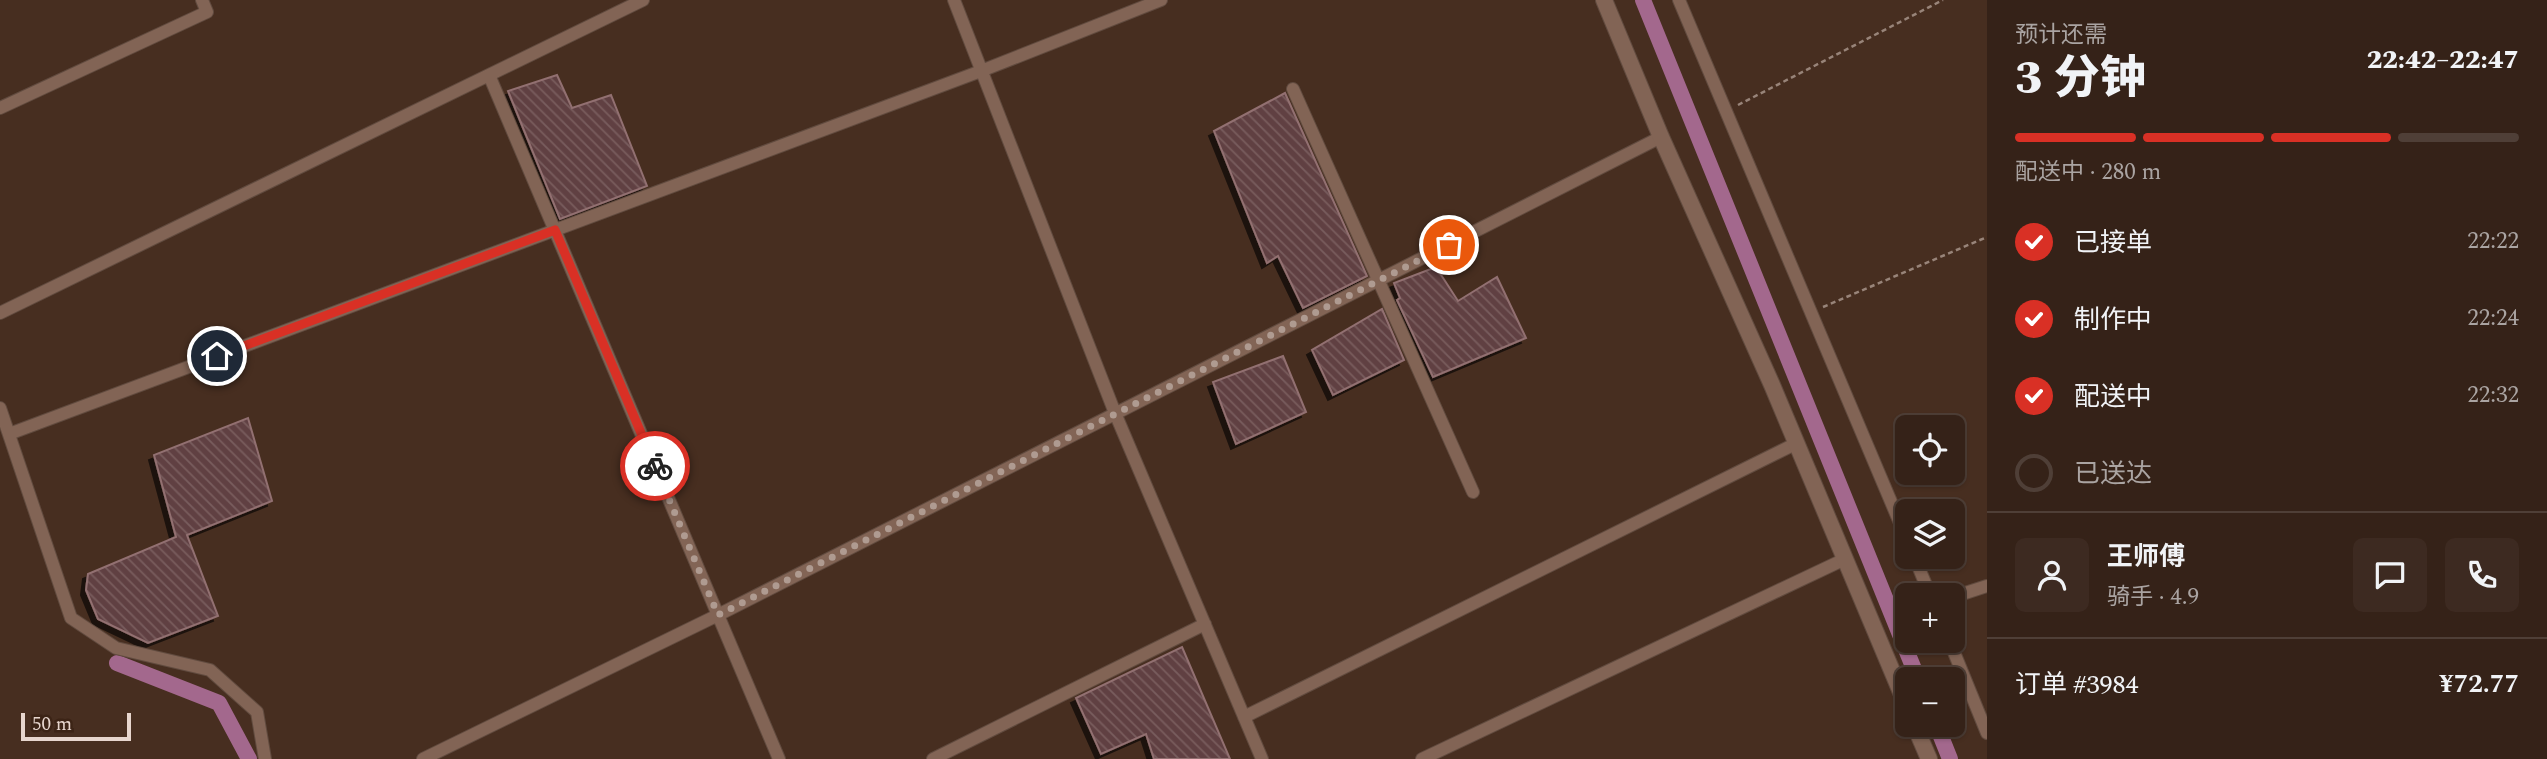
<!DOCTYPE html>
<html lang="zh">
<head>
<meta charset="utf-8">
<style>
  :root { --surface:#352218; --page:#3d2a21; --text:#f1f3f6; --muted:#aaa4a2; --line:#4f3f37; --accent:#d93025 }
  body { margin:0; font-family:Spectral,"Noto Sans SC",serif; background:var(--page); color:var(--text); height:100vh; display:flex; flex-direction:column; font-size:26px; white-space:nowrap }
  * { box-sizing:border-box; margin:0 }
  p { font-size:23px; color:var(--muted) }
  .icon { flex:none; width:38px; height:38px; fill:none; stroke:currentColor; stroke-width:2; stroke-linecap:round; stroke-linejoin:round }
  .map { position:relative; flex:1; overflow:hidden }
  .details { display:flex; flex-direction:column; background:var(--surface); width:560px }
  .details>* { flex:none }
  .fabs { position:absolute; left:1895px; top:415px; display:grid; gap:14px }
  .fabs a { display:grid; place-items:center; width:70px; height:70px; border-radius:10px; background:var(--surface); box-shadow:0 2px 5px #0004,0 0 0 2px var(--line); font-size:35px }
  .scale { position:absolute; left:21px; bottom:18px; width:110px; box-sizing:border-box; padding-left:7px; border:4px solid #e7d6ce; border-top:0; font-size:19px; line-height:24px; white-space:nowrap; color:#e7d6ce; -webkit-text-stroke:5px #3c2416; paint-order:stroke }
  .pin { position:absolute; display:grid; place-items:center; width:60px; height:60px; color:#fff; margin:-30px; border:4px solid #fff; border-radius:50%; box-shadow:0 2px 7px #0007 }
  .courier { position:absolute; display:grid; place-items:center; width:70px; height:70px; margin:-35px; border:5px solid #d93025; border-radius:50%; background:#fff; color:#222; box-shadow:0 2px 9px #0007 }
  .headline em { font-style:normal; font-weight:800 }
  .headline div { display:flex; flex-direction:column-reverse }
  .headline { display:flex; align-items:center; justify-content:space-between; height:119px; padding:0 28px }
  h1 { font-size:46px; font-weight:800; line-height:52px }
  .bar { display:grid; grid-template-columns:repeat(4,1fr); gap:10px 7px; align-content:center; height:84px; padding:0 28px }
  .bar i { height:9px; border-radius:5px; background:var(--line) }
  .bar .active { background:var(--accent) }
  .bar p { grid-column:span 4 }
  .line { display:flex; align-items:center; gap:18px; padding:0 28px; border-top:2px solid var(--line) }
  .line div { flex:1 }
  .round { display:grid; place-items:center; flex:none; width:74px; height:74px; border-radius:10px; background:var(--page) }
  ol { padding:0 28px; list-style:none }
  li { display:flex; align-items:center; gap:21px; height:77px }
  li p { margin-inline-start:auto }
  li .icon { padding:7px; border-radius:50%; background:var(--accent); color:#fff; stroke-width:4 }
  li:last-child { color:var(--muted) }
  li i { width:38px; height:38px; border:4px solid var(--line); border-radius:50% }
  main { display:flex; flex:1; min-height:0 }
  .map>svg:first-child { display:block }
</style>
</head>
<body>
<main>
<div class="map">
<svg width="1987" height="759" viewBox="0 0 1987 759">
  <defs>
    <pattern id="building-back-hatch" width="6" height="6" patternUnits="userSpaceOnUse" patternTransform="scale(1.75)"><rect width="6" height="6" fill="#614143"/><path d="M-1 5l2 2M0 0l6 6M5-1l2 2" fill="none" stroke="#785c5d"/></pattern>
    <filter id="shadow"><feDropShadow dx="-5" dy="5" stdDeviation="0" flood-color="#0009"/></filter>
  </defs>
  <rect width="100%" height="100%" fill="#472e20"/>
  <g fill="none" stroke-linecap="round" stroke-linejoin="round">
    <!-- canal -->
    <path stroke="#a3688d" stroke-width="16" d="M1643,0L1918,679
      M117,663L219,703L249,759
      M1936,724L1950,759"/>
  </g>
  <!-- building -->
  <path fill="url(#building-back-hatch)" stroke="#927071" stroke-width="2" filter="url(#shadow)" d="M557,75L572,108L611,95L647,186L560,219L508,91Z
    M1285,93L1367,276L1303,308L1278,256L1267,263L1214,131Z
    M1436,267L1458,301L1497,277L1526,338L1433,377L1397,300L1400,298L1394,283Z
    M1382,309L1404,360L1333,395L1312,350Z
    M1283,356L1306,412L1236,444L1213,382Z
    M248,418L272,501L187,535L218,616L148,643L98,619L86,590L88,574L176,537L154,455Z
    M1182,647L1230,759H1154L1146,734L1101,754L1076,698Z"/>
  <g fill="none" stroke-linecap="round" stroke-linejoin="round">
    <defs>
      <path id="minor" d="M954,0L1115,413L1262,759
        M1679,0L1908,542
        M489,75L779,759
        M1293,89L1473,492
        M0,108L207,12L202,0
        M0,313L643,0
        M0,408L71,618L116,648L210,670L257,712L265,759
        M9,434L981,71L1161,0
        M1914,556L1930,595
        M1953,597L1987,586
        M1949,640L1987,733
        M1244,717L1797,443
        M423,759L718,615L1661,137
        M933,759L1205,624
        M1422,759L1845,559"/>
      <path id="tertiary" d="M1604,0L1661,137L1772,385L1908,709
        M1914,724L1929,759"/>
    </defs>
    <!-- minor casing -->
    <use href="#minor" stroke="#614b3f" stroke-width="14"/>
    <!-- tertiary casing -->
    <use href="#tertiary" stroke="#614b3f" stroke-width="18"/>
    <!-- path -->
    <path stroke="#988479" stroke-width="2.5" stroke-dasharray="5 3.5" stroke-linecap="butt" d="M1738,105L1943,0
      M1823,307L1987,237"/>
    <!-- minor -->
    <use href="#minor" stroke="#826455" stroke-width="12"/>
    <!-- tertiary -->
    <use href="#tertiary" stroke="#826455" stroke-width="16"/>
  </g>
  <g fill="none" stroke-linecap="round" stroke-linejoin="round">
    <!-- done -->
    <path stroke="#af9b91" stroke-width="7" stroke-dasharray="0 12.6" d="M655,466L718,615L1449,245"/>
    <!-- route -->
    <path stroke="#d93025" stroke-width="9" d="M217,356L555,230L655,466"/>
  </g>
</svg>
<div class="fabs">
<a><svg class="icon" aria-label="locate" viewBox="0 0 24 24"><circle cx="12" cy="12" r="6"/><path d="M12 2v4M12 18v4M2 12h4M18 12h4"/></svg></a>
<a><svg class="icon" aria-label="layers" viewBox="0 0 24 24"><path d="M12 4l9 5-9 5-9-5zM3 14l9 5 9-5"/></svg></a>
<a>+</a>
<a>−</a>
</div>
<div class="scale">50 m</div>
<div class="pin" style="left:1449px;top:245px;background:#ea580c"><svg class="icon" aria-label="bag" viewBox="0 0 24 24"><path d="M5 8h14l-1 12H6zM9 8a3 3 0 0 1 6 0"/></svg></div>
<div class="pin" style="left:217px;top:356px;background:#1f2937"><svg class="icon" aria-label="home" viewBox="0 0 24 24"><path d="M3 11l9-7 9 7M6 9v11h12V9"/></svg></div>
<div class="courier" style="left:655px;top:466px"><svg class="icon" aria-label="bike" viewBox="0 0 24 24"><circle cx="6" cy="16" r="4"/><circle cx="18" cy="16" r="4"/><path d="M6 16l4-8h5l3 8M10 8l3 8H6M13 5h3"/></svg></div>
</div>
<section class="details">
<div class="headline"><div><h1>3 分钟</h1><p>预计还需</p></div><em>22:42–22:47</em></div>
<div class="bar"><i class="active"></i><i class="active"></i><i class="active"></i><i></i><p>配送中 · 280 m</p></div>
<ol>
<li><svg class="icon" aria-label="check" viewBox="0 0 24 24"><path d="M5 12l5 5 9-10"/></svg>已接单<p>22:22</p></li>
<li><svg class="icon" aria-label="check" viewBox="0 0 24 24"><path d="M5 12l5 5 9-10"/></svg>制作中<p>22:24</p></li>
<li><svg class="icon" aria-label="check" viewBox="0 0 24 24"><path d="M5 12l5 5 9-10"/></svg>配送中<p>22:32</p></li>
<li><i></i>已送达</li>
</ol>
<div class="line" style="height:126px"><a class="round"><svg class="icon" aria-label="person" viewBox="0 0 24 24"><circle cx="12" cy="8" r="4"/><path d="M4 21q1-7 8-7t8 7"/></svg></a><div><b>王师傅</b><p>骑手 · 4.9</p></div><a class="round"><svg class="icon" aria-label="chat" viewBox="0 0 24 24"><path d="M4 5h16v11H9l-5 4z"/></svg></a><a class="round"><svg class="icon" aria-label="phone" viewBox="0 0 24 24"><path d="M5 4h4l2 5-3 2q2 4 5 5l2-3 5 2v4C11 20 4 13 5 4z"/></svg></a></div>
<div class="line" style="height:91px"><div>订单 #3984</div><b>¥72.77</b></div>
</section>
</main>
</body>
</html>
